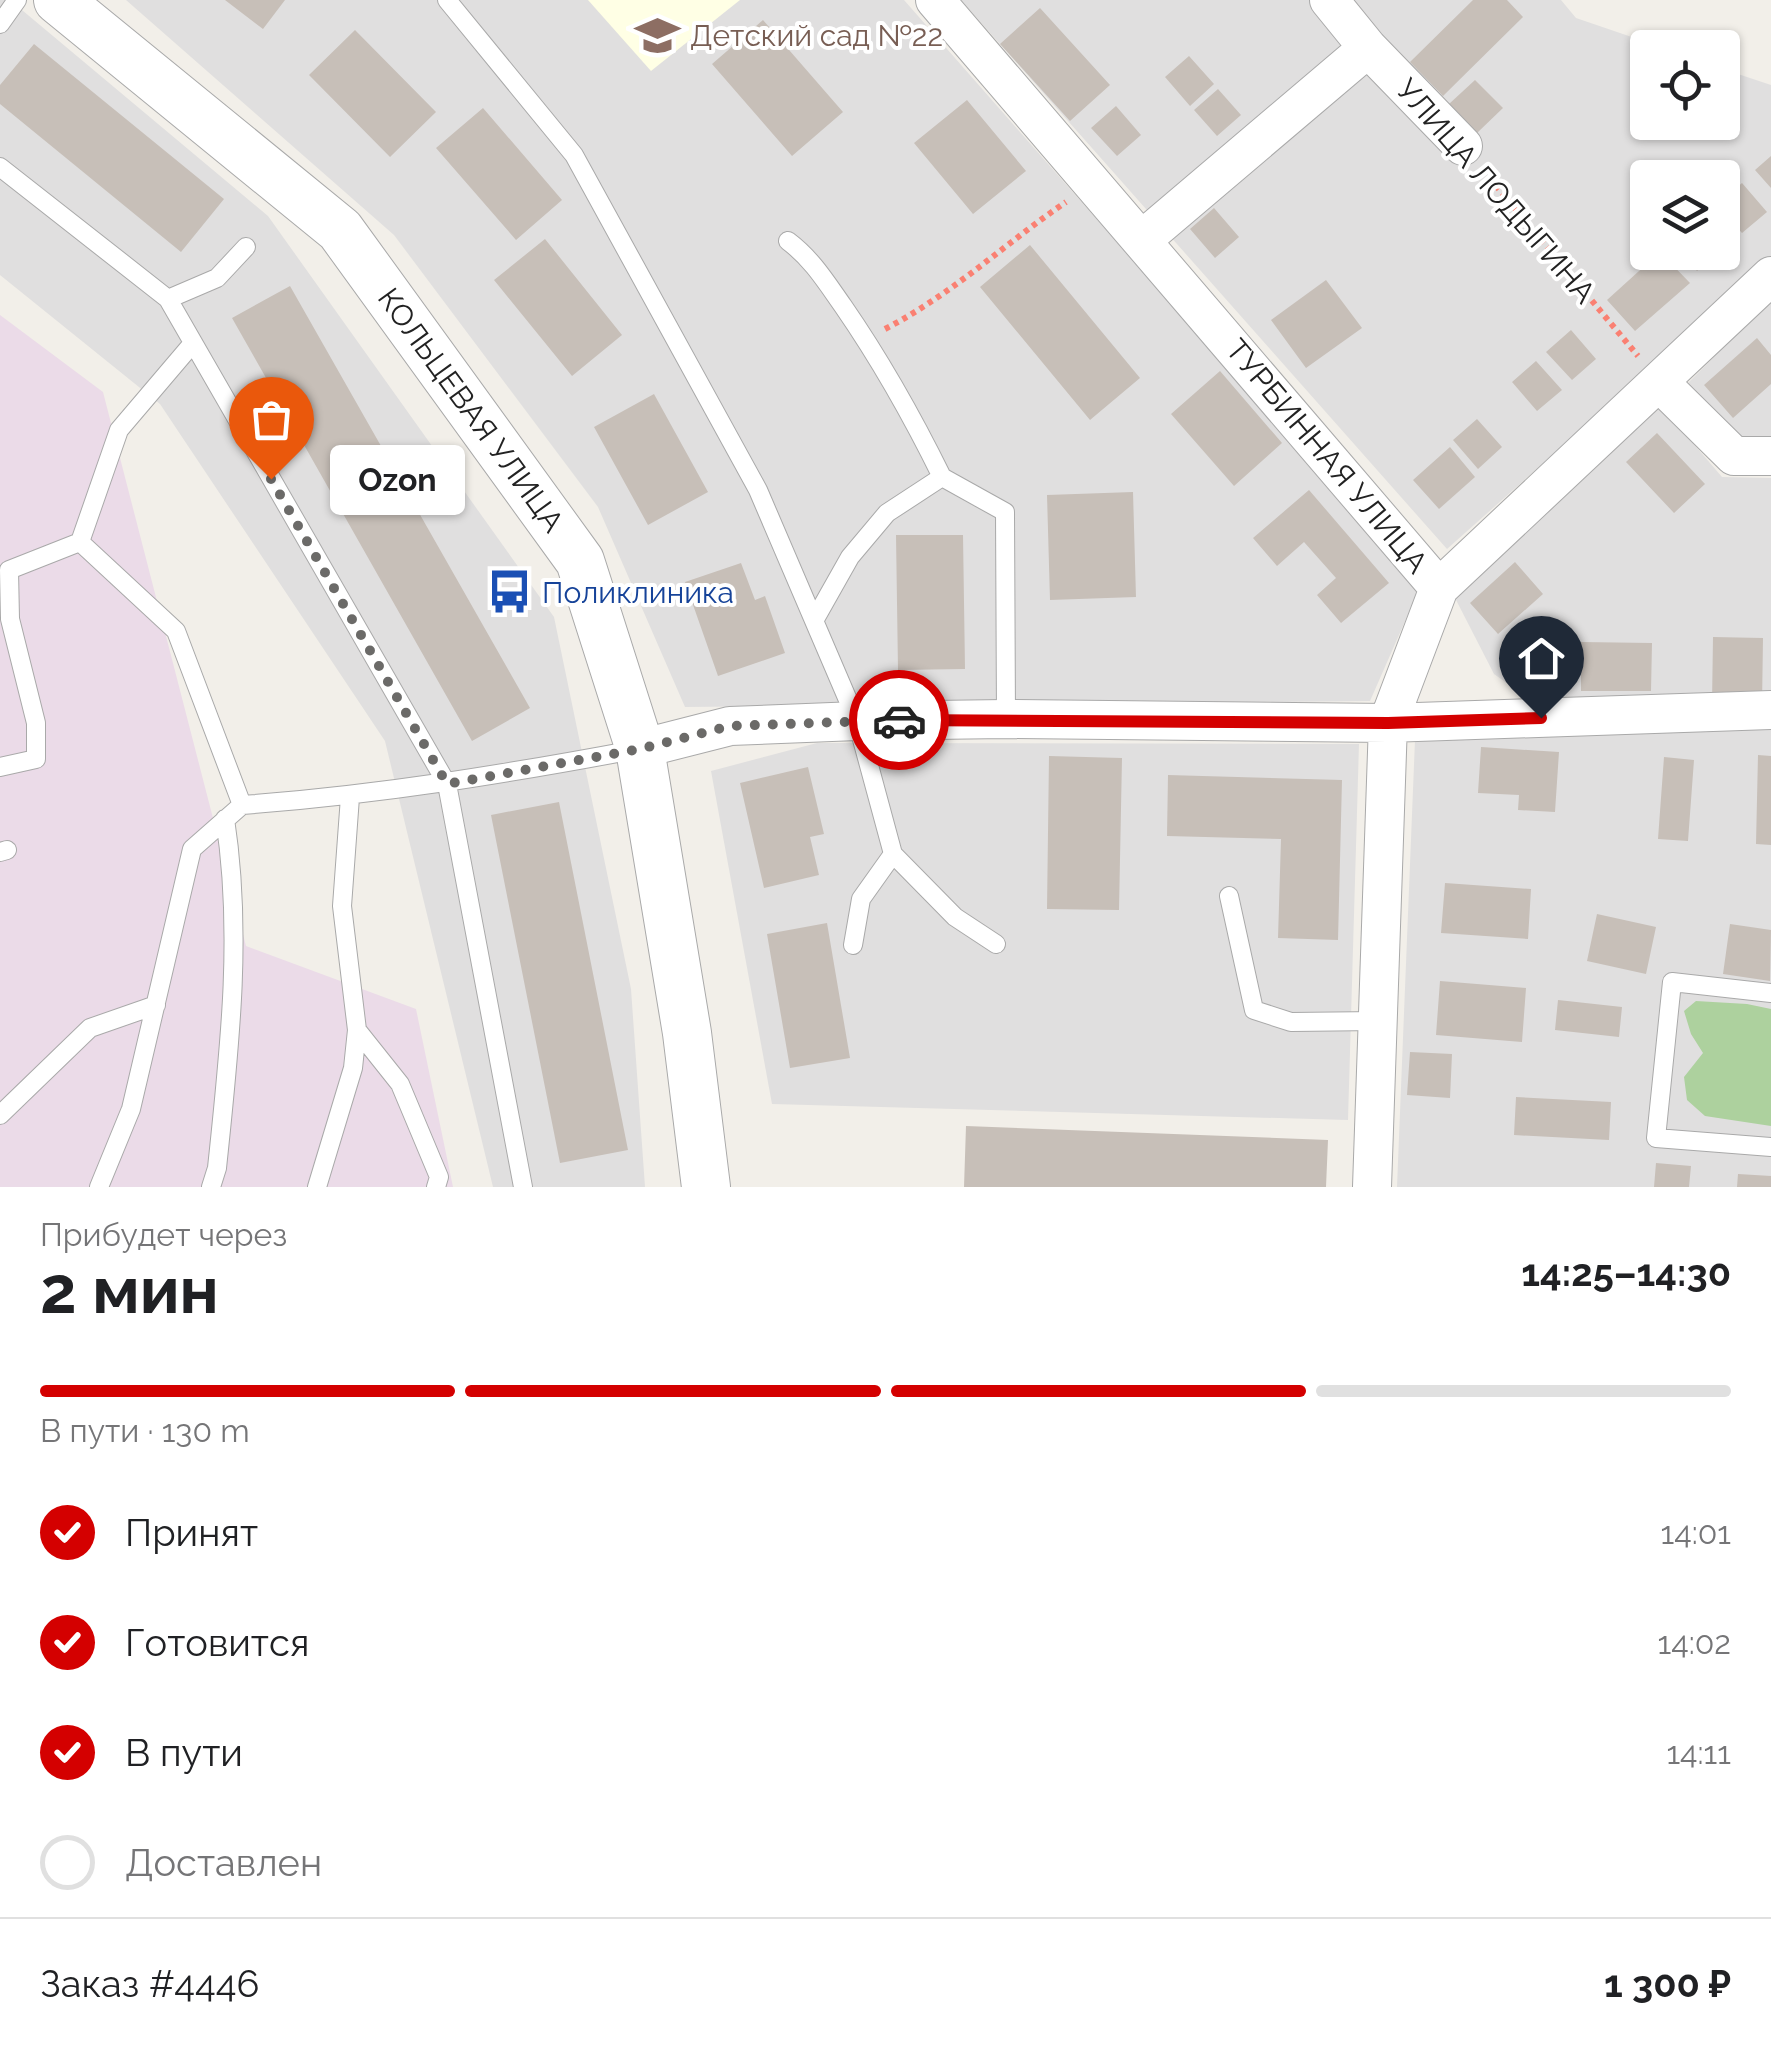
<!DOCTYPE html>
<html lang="ru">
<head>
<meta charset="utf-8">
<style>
  :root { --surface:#fff; --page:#f6f6f6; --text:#202124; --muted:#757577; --line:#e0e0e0; --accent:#d40000 }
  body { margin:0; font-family:Raleway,sans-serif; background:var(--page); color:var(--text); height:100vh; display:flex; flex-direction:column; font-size:38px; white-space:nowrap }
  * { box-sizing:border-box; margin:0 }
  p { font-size:32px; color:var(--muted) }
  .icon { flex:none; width:55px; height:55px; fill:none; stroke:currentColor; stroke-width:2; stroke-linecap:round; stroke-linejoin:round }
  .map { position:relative; height:1187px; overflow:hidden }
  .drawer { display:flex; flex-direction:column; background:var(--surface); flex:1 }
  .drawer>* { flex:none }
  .controls { position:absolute; left:1630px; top:30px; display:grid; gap:20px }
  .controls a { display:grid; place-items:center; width:110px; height:110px; border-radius:10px; background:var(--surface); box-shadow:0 2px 8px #0004; font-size:50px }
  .pin { position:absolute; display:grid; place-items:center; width:85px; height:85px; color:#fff; margin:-102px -42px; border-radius:50% 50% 50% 0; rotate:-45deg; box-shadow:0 0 10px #0007 }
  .pin .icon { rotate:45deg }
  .courier { position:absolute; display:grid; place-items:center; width:100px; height:100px; margin:-50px; border:8px solid #d40000; border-radius:50%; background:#fff; color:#222; box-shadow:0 2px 12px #0007 }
  .bubble { position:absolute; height:70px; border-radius:10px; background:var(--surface); box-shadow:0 2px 8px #0004; font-size:32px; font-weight:700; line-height:70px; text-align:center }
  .headline em { font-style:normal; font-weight:700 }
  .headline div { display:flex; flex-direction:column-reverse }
  .headline { display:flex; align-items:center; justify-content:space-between; height:170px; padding:0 40px }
  h1 { font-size:65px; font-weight:700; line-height:75px }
  .bar { display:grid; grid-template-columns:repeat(4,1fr); gap:15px 10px; align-content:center; height:120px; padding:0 40px }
  .bar i { height:12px; border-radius:8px; background:var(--line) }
  .bar .selected { background:var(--accent) }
  .bar p { grid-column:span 4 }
  .line { display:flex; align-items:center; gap:25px; padding:0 40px; border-top:2px solid var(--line) }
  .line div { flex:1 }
  ol { padding:0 40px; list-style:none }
  li { display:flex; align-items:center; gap:30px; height:110px }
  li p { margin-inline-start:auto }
  li .icon { padding:10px; border-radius:50%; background:var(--accent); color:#fff; stroke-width:4 }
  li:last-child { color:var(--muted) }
  li i { width:55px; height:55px; border:5px solid var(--line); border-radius:50% }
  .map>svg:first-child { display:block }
</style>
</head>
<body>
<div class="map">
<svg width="1771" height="1187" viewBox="0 0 1771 1187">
  <rect width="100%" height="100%" fill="#f2efe9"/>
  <!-- residential -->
  <path fill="#e0dfdf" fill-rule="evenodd" d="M0,0H10L268,216L554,617L631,989L645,1187H493L385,741L160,404L0,275Z
    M126,0H904L1420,587L1370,701L685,707L598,507L394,235Z
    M961,0H1561L1576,18L1661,47L1648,48V122H1722L1723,69L1771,85V260L1447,549ZM1648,178H1722V252H1648Z
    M1771,300V441L1743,442L1686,385Z
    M1661,406L1722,477L1771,478V702L1542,708L1494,674L1454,596Z
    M1771,729V1187H1397L1415,740Z
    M817,743L1359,744L1348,1120L772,1104L711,771Z"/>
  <!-- industrial -->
  <path fill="#ebdbe8" d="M0,315L103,392L246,946L416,1009L453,1187H0Z"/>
  <!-- education -->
  <path fill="#ffffe5" d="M588,0H740L651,71Z"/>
  <!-- forest -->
  <path fill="#add19e" d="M1696,1001L1747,1004L1771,1009V1126L1705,1116L1687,1100L1684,1077L1703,1053L1691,1034L1684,1011Z"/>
  <!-- building -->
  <path fill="#c7bfb8" d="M225,0H285L263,29Z
    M1473,0H1507L1523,17L1443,96L1410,62Z
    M1040,8L1110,85L1070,121L1000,44Z
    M763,20L843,112L792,156L712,64Z
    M355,30L436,112L390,157L309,75Z
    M34,44L224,199L181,252L0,104V85Z
    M1189,56L1214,84L1190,106L1165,77Z
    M1475,80L1503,108L1477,133L1449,104Z
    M1218,89L1241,115L1217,136L1194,110Z
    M967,100L1026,171L973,214L914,143Z
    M1116,106L1141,135L1117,156L1091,128Z
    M483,108L562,200L516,240L436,148Z
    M1771,156V188L1755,170Z
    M1742,183L1767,212L1742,233L1722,211V200Z
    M1214,208L1239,237L1215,258L1190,229Z
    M545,239L622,335L572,376L494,280Z
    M1030,245L1140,378L1090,420L980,287Z
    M1660,252L1690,283L1635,331L1607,300Z
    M1681,252H1718L1697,271Z
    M1326,280L1362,328L1306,368L1271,320Z
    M290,286L530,708L472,741L232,318Z
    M1571,330L1596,359L1572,380L1546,352Z
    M1757,338L1771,355V384L1733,418L1704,385Z
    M1536,361L1562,390L1537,411L1512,382Z
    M1220,371L1282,443L1234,486L1171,414Z
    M654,394L708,492L648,525L594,427Z
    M1477,419L1502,447L1478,469L1453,440Z
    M1657,433L1705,484L1674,513L1626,462Z
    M1450,447L1475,477L1439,509L1413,480Z
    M1309,490L1389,583L1341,623L1317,595L1336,578L1304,542L1277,566L1253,538Z
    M1133,492L1136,597L1050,600L1047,495Z
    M896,535H963L965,669L898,670Z
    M1515,562L1543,594L1498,634L1470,603Z
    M741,563L755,600L765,596L785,653L718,676L685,582Z
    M1713,637L1763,638L1762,705L1712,704Z
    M1581,642L1652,643L1651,691H1581Z
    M1481,747L1559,752L1555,812L1518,810L1519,795L1478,793Z
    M1758,755L1771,756V845L1756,844Z
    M1049,756L1122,758L1119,910L1047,909Z
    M1664,757L1694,760L1688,841L1658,839Z
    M808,767L824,834L810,837L819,875L764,888L740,783Z
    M1168,775L1342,780L1338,940L1278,938L1281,839L1167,836Z
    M559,802L628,1150L560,1163L491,815Z
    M1445,883L1531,889L1528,939L1441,933Z
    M1597,914L1656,927L1646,974L1587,961Z
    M827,923L850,1058L790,1068L767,934Z
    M1730,924L1771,930L1770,981L1723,974Z
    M1440,981L1526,988L1522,1042L1436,1035Z
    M1558,1000L1622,1007L1619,1037L1555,1030Z
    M1410,1052L1452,1054L1450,1098L1407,1095Z
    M1516,1097L1611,1102L1609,1140L1514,1135Z
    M966,1126L1328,1140L1326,1187H964Z
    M1656,1163L1691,1166L1689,1187H1654Z
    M1738,1174L1771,1176V1187H1737Z"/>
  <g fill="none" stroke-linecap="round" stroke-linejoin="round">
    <defs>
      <path id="service" d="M447,0L574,155L758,490L857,721L893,854L955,917L996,944
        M0,24L17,0
        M0,167L168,299L447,784L523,1187
        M788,241C812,259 826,282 843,306C881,361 913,418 942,477L887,513L850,557L815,619
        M168,299L217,278L246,247
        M193,343L119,430L80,542L176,631L242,805C377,795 506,774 639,749
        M942,477L1005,512L1006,719
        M0,767L36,759V723L10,619L9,570L80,542
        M0,852L7,850
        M1229,896L1254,1010L1291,1022L1377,1021
        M853,945L861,899L893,854
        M1771,993L1672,982L1656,1138L1771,1147
        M357,1030L400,1084L439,1177L436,1187
        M0,1115L90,1028L156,1005
        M99,1187L131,1109L192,849L242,805
        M211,1187L217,1168C229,1053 243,935 225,819
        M317,1187L353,1068L357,1030L342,906L350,797"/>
      <path id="minor" d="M935,0L1439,588L1388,723L1372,1187
        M1329,0L1368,48L1463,146
        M1143,239L1368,48
        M1660,383L1734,456H1771
        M1439,588L1771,276
        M640,749L730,726L857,721L1006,719L1388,723L1771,710"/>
      <path id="tertiary" d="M58,0L340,230L580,561L640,749L687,1033L706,1187"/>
    </defs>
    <!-- service casing -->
    <use href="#service" stroke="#a9a9a9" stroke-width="20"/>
    <!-- minor casing -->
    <use href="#minor" stroke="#a9a9a9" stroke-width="40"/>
    <!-- tertiary casing -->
    <use href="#tertiary" stroke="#a9a9a9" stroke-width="50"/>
    <!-- path -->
    <path stroke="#fa8072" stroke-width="6" stroke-dasharray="5 5" stroke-linecap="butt" d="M1483,170L1638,356
      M885,329C954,293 1003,245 1066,202"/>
    <!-- service -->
    <use href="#service" stroke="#fff" stroke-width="18"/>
    <!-- minor -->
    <use href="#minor" stroke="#fff" stroke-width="38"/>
    <!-- tertiary -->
    <use href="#tertiary" stroke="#fff" stroke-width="48"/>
  </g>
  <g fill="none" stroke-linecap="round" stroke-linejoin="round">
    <!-- done -->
    <path stroke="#6b6a68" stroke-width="10" stroke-dasharray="0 18" d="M271,479L447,784L640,749L730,726L899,720"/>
    <!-- route -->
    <path stroke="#d40000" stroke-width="12" d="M899,720L1388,723L1541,718"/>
  </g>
  <!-- icons -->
  <defs>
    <symbol id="school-bare" viewBox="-9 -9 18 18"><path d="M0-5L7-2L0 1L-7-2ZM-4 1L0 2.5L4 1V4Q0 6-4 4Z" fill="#8d6e63" stroke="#fff" stroke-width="2.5" paint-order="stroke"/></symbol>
    <symbol id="bus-bare" viewBox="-9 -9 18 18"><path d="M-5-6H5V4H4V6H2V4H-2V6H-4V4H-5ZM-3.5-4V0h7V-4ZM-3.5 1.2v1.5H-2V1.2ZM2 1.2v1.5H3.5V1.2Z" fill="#1a4fb4" stroke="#fff" stroke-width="2.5" paint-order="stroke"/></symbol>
  </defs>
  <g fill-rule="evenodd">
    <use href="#school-bare" x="626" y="4" width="63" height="63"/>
    <use href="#bus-bare" x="478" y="560" width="63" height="63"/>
  </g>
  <g text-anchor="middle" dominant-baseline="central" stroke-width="8" stroke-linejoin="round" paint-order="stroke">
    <!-- education labels -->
    <g font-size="30" fill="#785e54" stroke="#fff" text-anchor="start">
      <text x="690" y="35">Детский сад №22</text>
    </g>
    <!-- street labels -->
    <g font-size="30" fill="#222" stroke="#fff">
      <text transform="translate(1496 191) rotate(49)">УЛИЦА ЛОДЫГИНА</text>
      <text transform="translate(471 410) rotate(54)">КОЛЬЦЕВАЯ УЛИЦА</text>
      <text transform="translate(1327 456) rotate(50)">ТУРБИННАЯ УЛИЦА</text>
    </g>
    <!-- transit labels -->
    <g font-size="30" fill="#164399" stroke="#fff" text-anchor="start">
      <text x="542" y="592">Поликлиника</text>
    </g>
  </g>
</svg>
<div class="controls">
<a><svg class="icon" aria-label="locate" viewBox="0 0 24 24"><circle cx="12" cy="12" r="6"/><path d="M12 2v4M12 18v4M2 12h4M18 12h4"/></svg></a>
<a><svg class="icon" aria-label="layers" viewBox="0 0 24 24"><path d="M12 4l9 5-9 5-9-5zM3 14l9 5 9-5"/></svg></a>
</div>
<div class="pin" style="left:271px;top:479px;background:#ea580c"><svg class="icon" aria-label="bag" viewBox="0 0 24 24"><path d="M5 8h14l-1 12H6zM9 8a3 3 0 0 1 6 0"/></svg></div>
<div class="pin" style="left:1541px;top:718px;background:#1f2937"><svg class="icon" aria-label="home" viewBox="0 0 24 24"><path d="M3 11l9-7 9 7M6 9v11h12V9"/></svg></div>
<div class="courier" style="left:899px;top:720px"><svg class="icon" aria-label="car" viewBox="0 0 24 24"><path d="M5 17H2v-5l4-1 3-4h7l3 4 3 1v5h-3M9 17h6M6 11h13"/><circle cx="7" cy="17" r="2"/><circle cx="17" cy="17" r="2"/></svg></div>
<div class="bubble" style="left:330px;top:445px;width:135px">Ozon</div>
</div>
<section class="drawer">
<div class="headline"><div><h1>2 мин</h1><p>Прибудет через</p></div><em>14:25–14:30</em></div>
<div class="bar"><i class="selected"></i><i class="selected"></i><i class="selected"></i><i></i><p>В пути · 130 m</p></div>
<ol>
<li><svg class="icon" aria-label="check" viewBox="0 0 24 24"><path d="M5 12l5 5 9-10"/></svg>Принят<p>14:01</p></li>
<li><svg class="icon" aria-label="check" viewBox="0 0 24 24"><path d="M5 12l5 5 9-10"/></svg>Готовится<p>14:02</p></li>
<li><svg class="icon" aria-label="check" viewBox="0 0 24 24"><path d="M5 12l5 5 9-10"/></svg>В пути<p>14:11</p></li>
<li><i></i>Доставлен</li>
</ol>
<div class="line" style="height:130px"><div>Заказ #4446</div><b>1 300 ₽</b></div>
</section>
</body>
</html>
